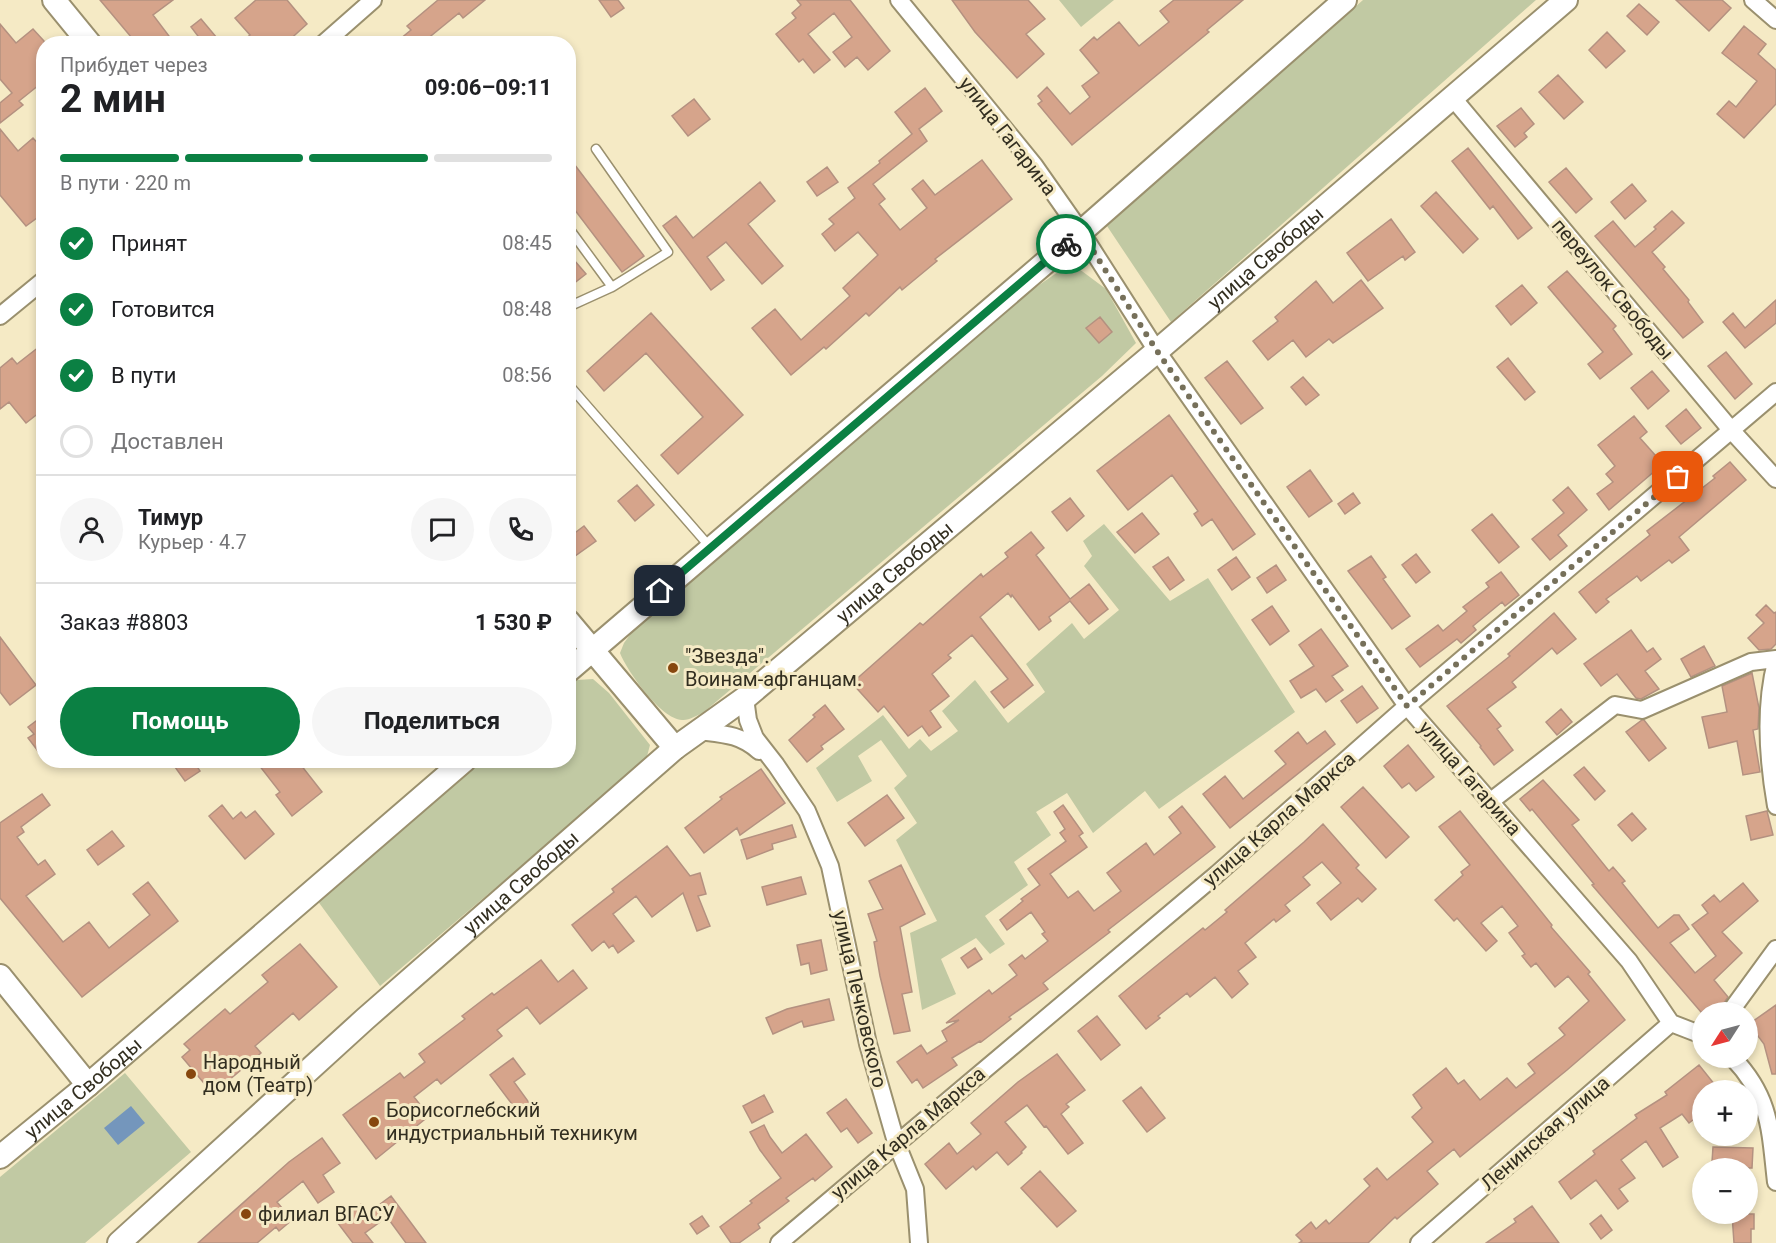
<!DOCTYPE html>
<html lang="ru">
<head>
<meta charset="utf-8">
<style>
  :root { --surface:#fff; --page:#f6f6f6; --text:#202124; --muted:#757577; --line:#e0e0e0; --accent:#0b8043 }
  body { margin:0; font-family:Roboto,sans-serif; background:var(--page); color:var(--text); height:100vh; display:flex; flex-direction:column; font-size:22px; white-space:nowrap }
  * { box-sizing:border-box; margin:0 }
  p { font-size:20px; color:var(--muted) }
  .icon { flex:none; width:33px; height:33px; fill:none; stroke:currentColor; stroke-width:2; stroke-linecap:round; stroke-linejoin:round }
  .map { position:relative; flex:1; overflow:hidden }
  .details { position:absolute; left:36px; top:36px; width:540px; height:732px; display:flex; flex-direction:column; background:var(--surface); border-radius:24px; box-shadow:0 3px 9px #0003 }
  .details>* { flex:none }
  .needle { width:39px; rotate:234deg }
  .tools { position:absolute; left:1692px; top:1002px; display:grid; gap:12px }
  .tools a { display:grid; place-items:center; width:66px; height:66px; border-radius:50%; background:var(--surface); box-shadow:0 3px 9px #0003; font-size:30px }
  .pin { position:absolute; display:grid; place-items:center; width:51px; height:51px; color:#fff; margin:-26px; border-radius:12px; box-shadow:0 3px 9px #0006 }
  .courier { position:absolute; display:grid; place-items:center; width:60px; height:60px; margin:-30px; border:4px solid #0b8043; border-radius:50%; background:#fff; color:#222; box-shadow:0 2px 8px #0007 }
  .headline em { font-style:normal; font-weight:700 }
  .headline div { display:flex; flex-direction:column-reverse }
  .headline { display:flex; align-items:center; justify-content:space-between; height:102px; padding:0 24px }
  h1 { font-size:39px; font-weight:700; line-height:45px }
  .bar { display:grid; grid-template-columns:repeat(4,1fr); gap:9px 6px; align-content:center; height:72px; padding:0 24px }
  .bar i { height:8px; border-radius:4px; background:var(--line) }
  .bar .selected { background:var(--accent) }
  .bar p { grid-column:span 4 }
  .line { display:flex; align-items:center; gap:15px; padding:0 24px; border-top:2px solid var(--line) }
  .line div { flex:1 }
  .round { display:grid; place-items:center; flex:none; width:63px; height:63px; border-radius:32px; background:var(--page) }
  ol { padding:0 24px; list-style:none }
  li { display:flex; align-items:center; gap:18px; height:66px }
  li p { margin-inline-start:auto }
  li .icon { padding:6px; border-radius:50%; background:var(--accent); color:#fff; stroke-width:4 }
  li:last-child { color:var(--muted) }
  li i { width:33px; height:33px; border:3px solid var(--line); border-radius:50% }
  .button { display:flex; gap:12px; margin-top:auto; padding:12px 24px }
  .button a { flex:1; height:69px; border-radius:36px; background:var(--accent); color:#fff; font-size:24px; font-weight:700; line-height:69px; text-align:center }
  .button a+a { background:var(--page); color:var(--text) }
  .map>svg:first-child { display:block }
</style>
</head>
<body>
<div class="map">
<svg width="1776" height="1243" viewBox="0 0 1776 1243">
  <rect width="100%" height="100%" fill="#f5eac5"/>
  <!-- green -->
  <path fill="#c1c9a3" d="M1059,0H1114L1081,27Z
    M1363,0H1536L1171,322L1107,226Z
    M1071,263L1106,289L1136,343L1102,376L704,712C698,715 688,721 682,720C661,719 627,671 620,653L624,643L635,628L1029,292Z
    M1104,524L1170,601L1208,578L1295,712L1159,809L1145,791L1093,833L1067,793L1036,812L1051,835L1014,862L1028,885L985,916L1005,944L990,954L976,938L941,959L956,994L922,1010L910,933L937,921L896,840L917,823L894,788L907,776L881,740L858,756L872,781L837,802L816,768L883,715L909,749L920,739L931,751L958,731L942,711L975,680L1008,723L1045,692L1026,664L1072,623L1084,639L1119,610L1084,566L1092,556L1083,541Z
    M593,679L609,693L650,745L646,760L380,986L317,900L482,761L568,760L569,687L577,680Z
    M125,1073L191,1152L85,1243H0V1177Z"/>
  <!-- water -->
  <path fill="#7496bc" d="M131,1106L145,1123L118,1145L104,1128Z"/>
  <!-- building -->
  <path fill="#d6a48b" stroke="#b49180" stroke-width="1.5" d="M100,0H173L153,15L175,44H137Z
    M256,0H287L307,24L285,44H239L250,35L235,18Z
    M438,0H485L463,18L459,13L421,44H394L411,30L407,26Z
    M599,0H618L624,8L611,17Z
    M797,0H850L890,51L868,70L857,57L845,67L833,52L852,37L834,13L808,34L830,60L814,73L803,59L799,62L776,34L796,18L792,13L801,5Z
    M952,0H1028L1045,19L1026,34L1044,54L1017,78L975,32Z
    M1174,0H1243L1207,30L1209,32L1072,145L1038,104L1042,101L1038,96L1047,87L1070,114L1090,97L1082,86L1099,73L1080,50L1094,37L1097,40L1119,22L1139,46L1169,22L1160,11Z
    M1676,0H1722L1731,8L1709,31Z
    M1639,4L1659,22L1647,35L1627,16Z
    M201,19L222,44H204L191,27Z
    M0,24L16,43L33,29L44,41V81L19,101L23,105L0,123V103L12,93L0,79Z
    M1744,26L1766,44L1758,54L1776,70V104L1744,138L1717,114L1729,101L1736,107L1757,81L1722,53Z
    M1607,32L1625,51L1606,68L1589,50Z
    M1558,75L1583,102L1564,119L1539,92Z
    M925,88L942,111L919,129L927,141L873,184L885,199L879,204L900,230L927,208L912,189L923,180L935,195L982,160L1012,199L935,259L937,261L902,290L900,287L869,316L866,313L826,349L824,347L791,375L752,328L775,309L801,340L850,296L843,288L878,255L858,232L835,251L822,234L834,224L829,219L855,198L848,188L880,163L879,161L912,134L895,112Z
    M694,99L710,119L688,136L672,116Z
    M1521,108L1534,124L1524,133L1527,137L1515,147L1497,126Z
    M0,129L18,151L33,138L44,150V226L37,218L26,226L0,195Z
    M1468,148L1532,228L1518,239L1493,206L1490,209L1452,161Z
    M568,156L644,256L622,272L568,201Z
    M827,167L838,182L817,196L807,182Z
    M1566,168L1592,199L1576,213L1549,182Z
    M760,182L775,201L748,224L783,266L762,284L726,242L707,257L724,280L711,290L663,226L676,216L693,238Z
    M1632,184L1646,201L1625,219L1611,202Z
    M1436,192L1478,239L1463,253L1421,206Z
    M1672,211L1684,223L1652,252L1665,267L1663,269L1689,300L1688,302L1703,322L1683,338L1595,236L1613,221L1635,247L1656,229L1654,227Z
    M1391,219L1415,252L1405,260L1403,256L1368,281L1347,253Z
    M568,253L586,274L568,288Z
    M1567,271L1616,326L1613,329L1632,354L1600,379L1588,364L1603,352L1548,287Z
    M1361,280L1383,308L1333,343L1329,339L1306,357L1293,340L1268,360L1253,341L1278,321L1275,317L1316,281L1333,303Z
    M1522,285L1537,303L1511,325L1496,306Z
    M1776,300V323L1745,348L1723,322L1733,313L1745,328Z
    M651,313L743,415L678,474L661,455L703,417L646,353L604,391L587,371Z
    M1100,317L1112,332L1099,343L1086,328Z
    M44,343V409L26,423L9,402L0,409V368L12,358L17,364Z
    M1726,352L1752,384L1735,399L1708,366Z
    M1508,358L1535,392L1525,400L1497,367Z
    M1227,361L1263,408L1241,424L1205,378Z
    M1652,371L1669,391L1648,409L1631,388Z
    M1303,377L1319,395L1306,405L1291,387Z
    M1686,409L1701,428L1681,444L1666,426Z
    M1169,415L1255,534L1233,550L1212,519L1202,526L1194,514L1198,511L1172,475L1128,510L1097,471Z
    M1634,416L1647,432L1640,438L1663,464L1609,510L1597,494L1613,482L1606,474L1615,466L1598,445Z
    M1730,462L1746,480L1679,537L1689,550L1672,563L1669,560L1641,581L1637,576L1606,599L1609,602L1596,613L1579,592L1650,535L1647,531L1715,478L1713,476Z
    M1310,470L1332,501L1309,517L1287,487Z
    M637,485L654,505L635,521L618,501Z
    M1568,487L1587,510L1558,535L1567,546L1550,560L1532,539L1564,513L1553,500Z
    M1353,493L1360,503L1345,514L1338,504Z
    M1070,498L1084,516L1067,531L1052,512Z
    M1142,513L1159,534L1135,553L1117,532Z
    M1492,514L1519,547L1499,563L1472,530Z
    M584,526L596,541L568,561V538Z
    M1031,532L1044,548L1036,555L1070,599L1089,584L1108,609L1089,624L1070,601L1049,617L1051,621L1039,630L1012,595L1011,597L1008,593L980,617L1033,685L1004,708L991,692L1008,679L972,635L948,655L951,658L932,674L949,696L930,711L941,727L929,736L922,726L908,736L884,706L878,712L852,683L920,623L923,625L981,574L983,577L1008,557L1005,553Z
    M1416,554L1430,572L1416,583L1402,565Z
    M1371,556L1386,577L1383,579L1410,616L1392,629L1348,571Z
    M1168,557L1184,580L1170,590L1153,567Z
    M1236,557L1250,577L1232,590L1218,570Z
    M1276,565L1286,580L1267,593L1257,578Z
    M1501,572L1519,595L1505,606L1502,602L1473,626L1476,630L1461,643L1457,639L1420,667L1406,649L1438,625L1443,631L1467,611L1463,607L1489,587L1486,583Z
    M1766,605L1774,613L1776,612V644L1771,649L1759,650L1748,638L1764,623L1756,615Z
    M1272,606L1289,631L1270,645L1252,620Z
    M1554,613L1576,639L1557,654L1552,648L1512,682L1516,687L1487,709L1501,726L1497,729L1513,750L1494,765L1480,747L1481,746L1447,706L1510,656L1508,654Z
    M1321,629L1348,666L1332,676L1343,690L1326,702L1316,689L1301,698L1290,681L1314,666L1299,645Z
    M1631,630L1647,652L1653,648L1661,659L1645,671L1659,689L1641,699L1636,698L1617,674L1601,686L1584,664Z
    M0,637L36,685L10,705L0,692Z
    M1704,646L1715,666L1691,677L1681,659Z
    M1752,673L1759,708L1758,729L1753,730L1760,772L1743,775L1737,741L1709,748L1702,717L1727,712L1722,686Z
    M1362,686L1378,708L1357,723L1341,701Z
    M825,705L844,729L821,746L823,749L807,762L789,740L815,717L813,715Z
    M1561,709L1572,722L1557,735L1546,722Z
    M44,715V759L28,738L34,734L28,727Z
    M1642,720H1644L1666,748L1649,761L1626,732Z
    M1325,731L1335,744L1230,828L1203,794L1225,776L1243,799L1286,764L1275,751L1298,732L1307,744Z
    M1408,745L1434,777L1416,791L1409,783L1402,788L1384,766Z
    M170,760H193L200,771L185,781Z
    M255,760H297L322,792L292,816L276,795L280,792Z
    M1584,767L1605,791L1595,800L1574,775Z
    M761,769L785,803L740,835L737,828L704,853L685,828L722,799L720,797Z
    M1543,780L1579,820L1572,825L1609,871L1613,867L1625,881L1622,883L1658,928L1674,915H1679L1689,929L1670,943L1695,973L1716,956L1692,925L1708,913L1702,905L1714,895L1720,902L1743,883L1758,901L1722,932L1742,953L1714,980L1728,997L1718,1012H1701L1592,885L1594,884L1532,809L1530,811L1520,799Z
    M1363,787L1409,837L1386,858L1341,807Z
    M42,794L50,805L21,827L24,832L17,837L38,865L45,860L55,874L26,896L63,942L89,922L109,948L150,915L133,894L148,882L178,921L82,997L0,898V823Z
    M887,795L904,818L865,846L848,823Z
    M222,805L233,819L241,812L246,818L255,811L274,834L245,859L209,816Z
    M1063,805L1083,833L1079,836L1087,847L1050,874L1068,898L1078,891L1094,911L1121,891L1107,873L1146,843L1154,855L1181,833L1169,817L1182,806L1215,847L1108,930L1110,932L1043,983L1048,989L1009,1017L1011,1019L981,1042L980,1041L952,1058L957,1065L923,1088L917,1079L912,1083L897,1062L921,1045L927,1054L947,1041L942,1031L959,1020L946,1023L989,990L992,994L1017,975L1009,965L1022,955L1025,959L1048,941L1042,934L1045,932L1031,912L1007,930L1000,920L1023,901L1021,899L1040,885L1028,869L1066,841L1060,833L1065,829L1054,812Z
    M1460,811L1552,925L1551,927L1590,972L1588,974L1625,1020L1567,1070L1460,1157L1454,1149L1427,1171L1438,1184L1397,1219L1395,1217L1368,1243H1299L1302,1241L1296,1235L1311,1222L1316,1229L1326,1220L1329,1224L1370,1186L1364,1179L1377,1168L1387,1180L1433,1142L1412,1117L1422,1108L1413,1095L1446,1068L1458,1084L1464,1080L1480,1100L1507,1078L1516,1088L1535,1073L1528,1064L1565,1035L1559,1028L1589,1001L1568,976L1555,987L1536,963L1531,967L1522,956L1525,954L1509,933L1518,926L1502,906L1481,923L1497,941L1486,951L1457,918L1454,921L1435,900L1463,875L1461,872L1470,865L1439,827Z
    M1767,811L1773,835L1751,840L1746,816Z
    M1632,813L1646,829L1632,841L1618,825Z
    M1323,824L1359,865L1356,868L1376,889L1362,902L1358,898L1331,920L1317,903L1341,883L1322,862L1303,877L1310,885L1285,905L1290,911L1276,922L1274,919L1245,943L1256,957L1238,971L1248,984L1232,998L1215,977L1190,997L1187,993L1158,1016L1160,1018L1146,1029L1119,996L1203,928L1205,930L1227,912L1225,910L1304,842Z
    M792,825L796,837L772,844L773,849L747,859L741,840Z
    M112,831L124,846L98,865L87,850Z
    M667,846L690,876L700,873L706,894L698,896L710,926L697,931L683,893L652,917L636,896L613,914L634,941L618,953L613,945L609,948L604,941L592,951L572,925L614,892L612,889Z
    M901,865L925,914L900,927L912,992L902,994L910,1031L894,1034L880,976L874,942L877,941L868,914L883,909L869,881Z
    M801,877L806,894L767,905L762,887Z
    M821,940L827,970L811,974L809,963L801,965L797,945Z
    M300,944L337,987L299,1020L293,1013L255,1046L261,1053L222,1086L217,1080L208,1088L182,1057L190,1050L184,1044L225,1009L230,1014L268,982L262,975Z
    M975,948L982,959L968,968L961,958Z
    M541,960L558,982L573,970L587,988L540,1024L527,1007L497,1030L502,1036L441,1084L437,1079L414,1097L429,1116L376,1159L343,1115L400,1073L404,1078L425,1062L419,1054L465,1019L462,1016L492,993L494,995Z
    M829,999L834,1020L804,1027L802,1021L773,1034L766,1018L787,1009Z
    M1776,1005V1074H1772L1764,1044L1749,1024Z
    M1097,1016L1120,1045L1101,1060L1078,1031Z
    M1057,1054L1085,1090L1066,1104L1069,1107L1061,1114L1083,1143L1068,1154L1046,1126L1044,1127L1027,1105L1005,1122L1026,1147L1021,1152L1022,1153L1008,1165L997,1152L976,1170L973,1166L946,1189L925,1164L949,1143L957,1154L981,1134L971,1123L1018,1082Z
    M513,1058L525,1074L514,1082L530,1104L518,1112L490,1075Z
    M1699,1065L1719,1090H1702V1113L1689,1123L1682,1114L1660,1128L1678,1157L1663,1167L1646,1141L1621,1160L1635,1178L1619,1189L1628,1201L1618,1209L1596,1180L1571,1199L1559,1182L1595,1154L1593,1151L1637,1118L1635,1115L1667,1095L1665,1092Z
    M1141,1087L1165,1118L1147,1132L1123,1101Z
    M764,1095L773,1112L752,1123L743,1106Z
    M846,1099L872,1133L858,1143L847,1128L841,1132L827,1113Z
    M764,1125L770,1137L782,1153L806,1134L832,1167L815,1181L813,1178L786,1198L789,1201L758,1224L760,1228L739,1243H731L720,1227L752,1203L750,1201L781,1178L760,1150L750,1132Z
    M322,1138L340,1163L323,1175L334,1192L318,1203L303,1181L277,1202L292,1220L279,1231L276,1227L257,1243H198L289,1162Z
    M1713,1147L1753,1148L1752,1168H1738L1739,1162H1712Z
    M1040,1171L1076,1211L1057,1227L1021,1188Z
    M391,1196L426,1243H406L387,1217L365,1233L373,1243H353L337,1222L361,1204L368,1213Z
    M1532,1206L1559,1243H1486L1516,1222L1514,1219Z
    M1732,1214H1754V1229H1751V1243H1734Z
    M1601,1215L1612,1230L1601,1239L1590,1224Z
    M702,1216L709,1226L697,1234L690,1224Z"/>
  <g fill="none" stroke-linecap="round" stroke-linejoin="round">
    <defs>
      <path id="lane" d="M596,149L668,252L612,287
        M568,227L612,287L568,307
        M568,384L710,547"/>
      <path id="street" d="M899,0L1034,165L1081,232L1157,351L1407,706L1629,961L1671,1023
        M1753,0L1776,20
        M323,44L373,0
        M1452,97L1732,431L1776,479
        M0,316L44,280
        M1776,662C1764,708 1768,760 1776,806
        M745,698L748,720L755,738L776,765L807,811L830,866L868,1044L896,1142L915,1189L919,1243
        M699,731C723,734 740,734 759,751
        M1491,801L1615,705L1642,710L1751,662L1776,659
        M1730,1012L1776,949
        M1671,1023L1702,1035
        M1733,1058C1771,1098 1770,1130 1776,1182
        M779,1243L1217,874L1407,706L1776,392
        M1419,1243L1671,1023"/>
      <g id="secondary">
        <path d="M54,0L90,44"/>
        <path d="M568,621L675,748"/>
        <path d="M568,671L1081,232L1345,0"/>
        <path d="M0,976L88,1085"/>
        <path id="s1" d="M0,1157L88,1085L465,760"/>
        <path id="s2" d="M119,1243L365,1019L675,748L745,698L1157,351L1566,0"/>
      </g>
    </defs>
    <!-- lane casing -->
    <use href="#lane" stroke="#9a906e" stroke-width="11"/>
    <!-- street casing -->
    <use href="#street" stroke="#9a906e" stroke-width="20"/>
    <!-- secondary casing -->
    <use href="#secondary" stroke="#9a906e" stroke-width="26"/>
    <!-- lane -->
    <use href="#lane" stroke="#fff" stroke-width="8"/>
    <!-- street -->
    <use href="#street" stroke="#fff" stroke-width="16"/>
    <!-- secondary -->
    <use href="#secondary" stroke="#fff" stroke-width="22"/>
  </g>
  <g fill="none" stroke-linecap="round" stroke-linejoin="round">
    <!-- done -->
    <path stroke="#76705a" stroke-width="6" stroke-dasharray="0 10.8" d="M1066,244L1081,232L1157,351L1407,706L1678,477"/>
    <!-- route -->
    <path stroke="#0b8043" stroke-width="8" d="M660,591L1066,244"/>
  </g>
  <!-- markers -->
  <g fill="#87470e" stroke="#f5eac5" stroke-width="2">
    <circle cx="673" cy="668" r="6"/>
    <circle cx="191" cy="1074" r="6"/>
    <circle cx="374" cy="1122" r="6"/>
    <circle cx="246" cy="1214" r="6"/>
  </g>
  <g text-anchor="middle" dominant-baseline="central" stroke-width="6" stroke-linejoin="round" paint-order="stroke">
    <!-- street labels -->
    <g font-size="20" fill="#322e20" stroke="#f5eac5">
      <text transform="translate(1008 136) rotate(52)">улица Гагарина</text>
      <text stroke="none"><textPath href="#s2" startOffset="1512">улица Свободы</textPath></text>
      <text transform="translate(1613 289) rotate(50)">переулок Свободы</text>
      <text stroke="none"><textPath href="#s2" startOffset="1026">улица Свободы</textPath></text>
      <text transform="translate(1470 778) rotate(49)">улица Гагарина</text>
      <text transform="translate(1279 819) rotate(-41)">улица Карла Маркса</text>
      <text stroke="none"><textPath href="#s2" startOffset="540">улица Свободы</textPath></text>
      <text transform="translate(860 999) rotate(77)">улица Печковского</text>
      <text stroke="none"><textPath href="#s1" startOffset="108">улица Свободы</textPath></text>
      <text transform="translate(908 1133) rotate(-40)">улица Карла Маркса</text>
      <text transform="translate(1545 1133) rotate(-41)">Ленинская улица</text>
    </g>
    <!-- poi labels -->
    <g font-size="20" fill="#322e20" stroke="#f5eac5" text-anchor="start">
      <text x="685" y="656">"Звезда".<tspan x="685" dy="23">Воинам-афганцам.</tspan></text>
      <text x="203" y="1062">Народный<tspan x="203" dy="23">дом (Театр)</tspan></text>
      <text x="386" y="1110">Борисоглебский<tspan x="386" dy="23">индустриальный техникум</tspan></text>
      <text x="258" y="1214">филиал ВГАСУ</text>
    </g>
  </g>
</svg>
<div class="tools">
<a><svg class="needle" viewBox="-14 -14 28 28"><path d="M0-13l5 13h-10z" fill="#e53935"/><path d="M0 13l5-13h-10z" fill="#757577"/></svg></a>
<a>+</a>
<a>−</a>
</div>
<div class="pin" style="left:1678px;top:477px;background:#ea580c"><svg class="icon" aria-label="bag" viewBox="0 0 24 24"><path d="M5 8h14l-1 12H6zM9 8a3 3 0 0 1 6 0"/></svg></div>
<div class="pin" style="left:660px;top:591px;background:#1f2937"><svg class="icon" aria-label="home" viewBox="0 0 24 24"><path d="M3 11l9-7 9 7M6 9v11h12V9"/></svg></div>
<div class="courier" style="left:1066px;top:244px"><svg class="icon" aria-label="bike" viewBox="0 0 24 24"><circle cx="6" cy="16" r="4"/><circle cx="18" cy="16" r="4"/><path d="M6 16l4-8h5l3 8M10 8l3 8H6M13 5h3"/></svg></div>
<section class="details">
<div class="headline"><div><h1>2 мин</h1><p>Прибудет через</p></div><em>09:06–09:11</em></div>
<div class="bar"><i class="selected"></i><i class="selected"></i><i class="selected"></i><i></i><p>В пути · 220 m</p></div>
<ol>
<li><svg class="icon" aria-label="check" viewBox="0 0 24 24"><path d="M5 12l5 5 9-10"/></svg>Принят<p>08:45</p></li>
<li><svg class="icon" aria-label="check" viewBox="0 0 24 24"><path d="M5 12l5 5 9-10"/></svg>Готовится<p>08:48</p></li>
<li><svg class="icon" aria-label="check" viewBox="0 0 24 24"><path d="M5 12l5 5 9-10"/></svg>В пути<p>08:56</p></li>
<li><i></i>Доставлен</li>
</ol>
<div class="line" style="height:108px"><a class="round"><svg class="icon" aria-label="person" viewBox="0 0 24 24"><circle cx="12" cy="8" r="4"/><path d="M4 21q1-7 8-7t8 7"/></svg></a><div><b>Тимур</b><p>Курьер · 4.7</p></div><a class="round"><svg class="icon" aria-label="chat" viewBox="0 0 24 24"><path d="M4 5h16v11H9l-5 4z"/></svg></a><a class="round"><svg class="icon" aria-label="phone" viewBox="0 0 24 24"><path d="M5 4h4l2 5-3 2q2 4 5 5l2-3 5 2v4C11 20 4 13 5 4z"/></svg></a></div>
<div class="line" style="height:78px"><div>Заказ #8803</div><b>1 530 ₽</b></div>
<div class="button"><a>Помощь</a><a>Поделиться</a></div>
</section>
</div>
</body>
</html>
